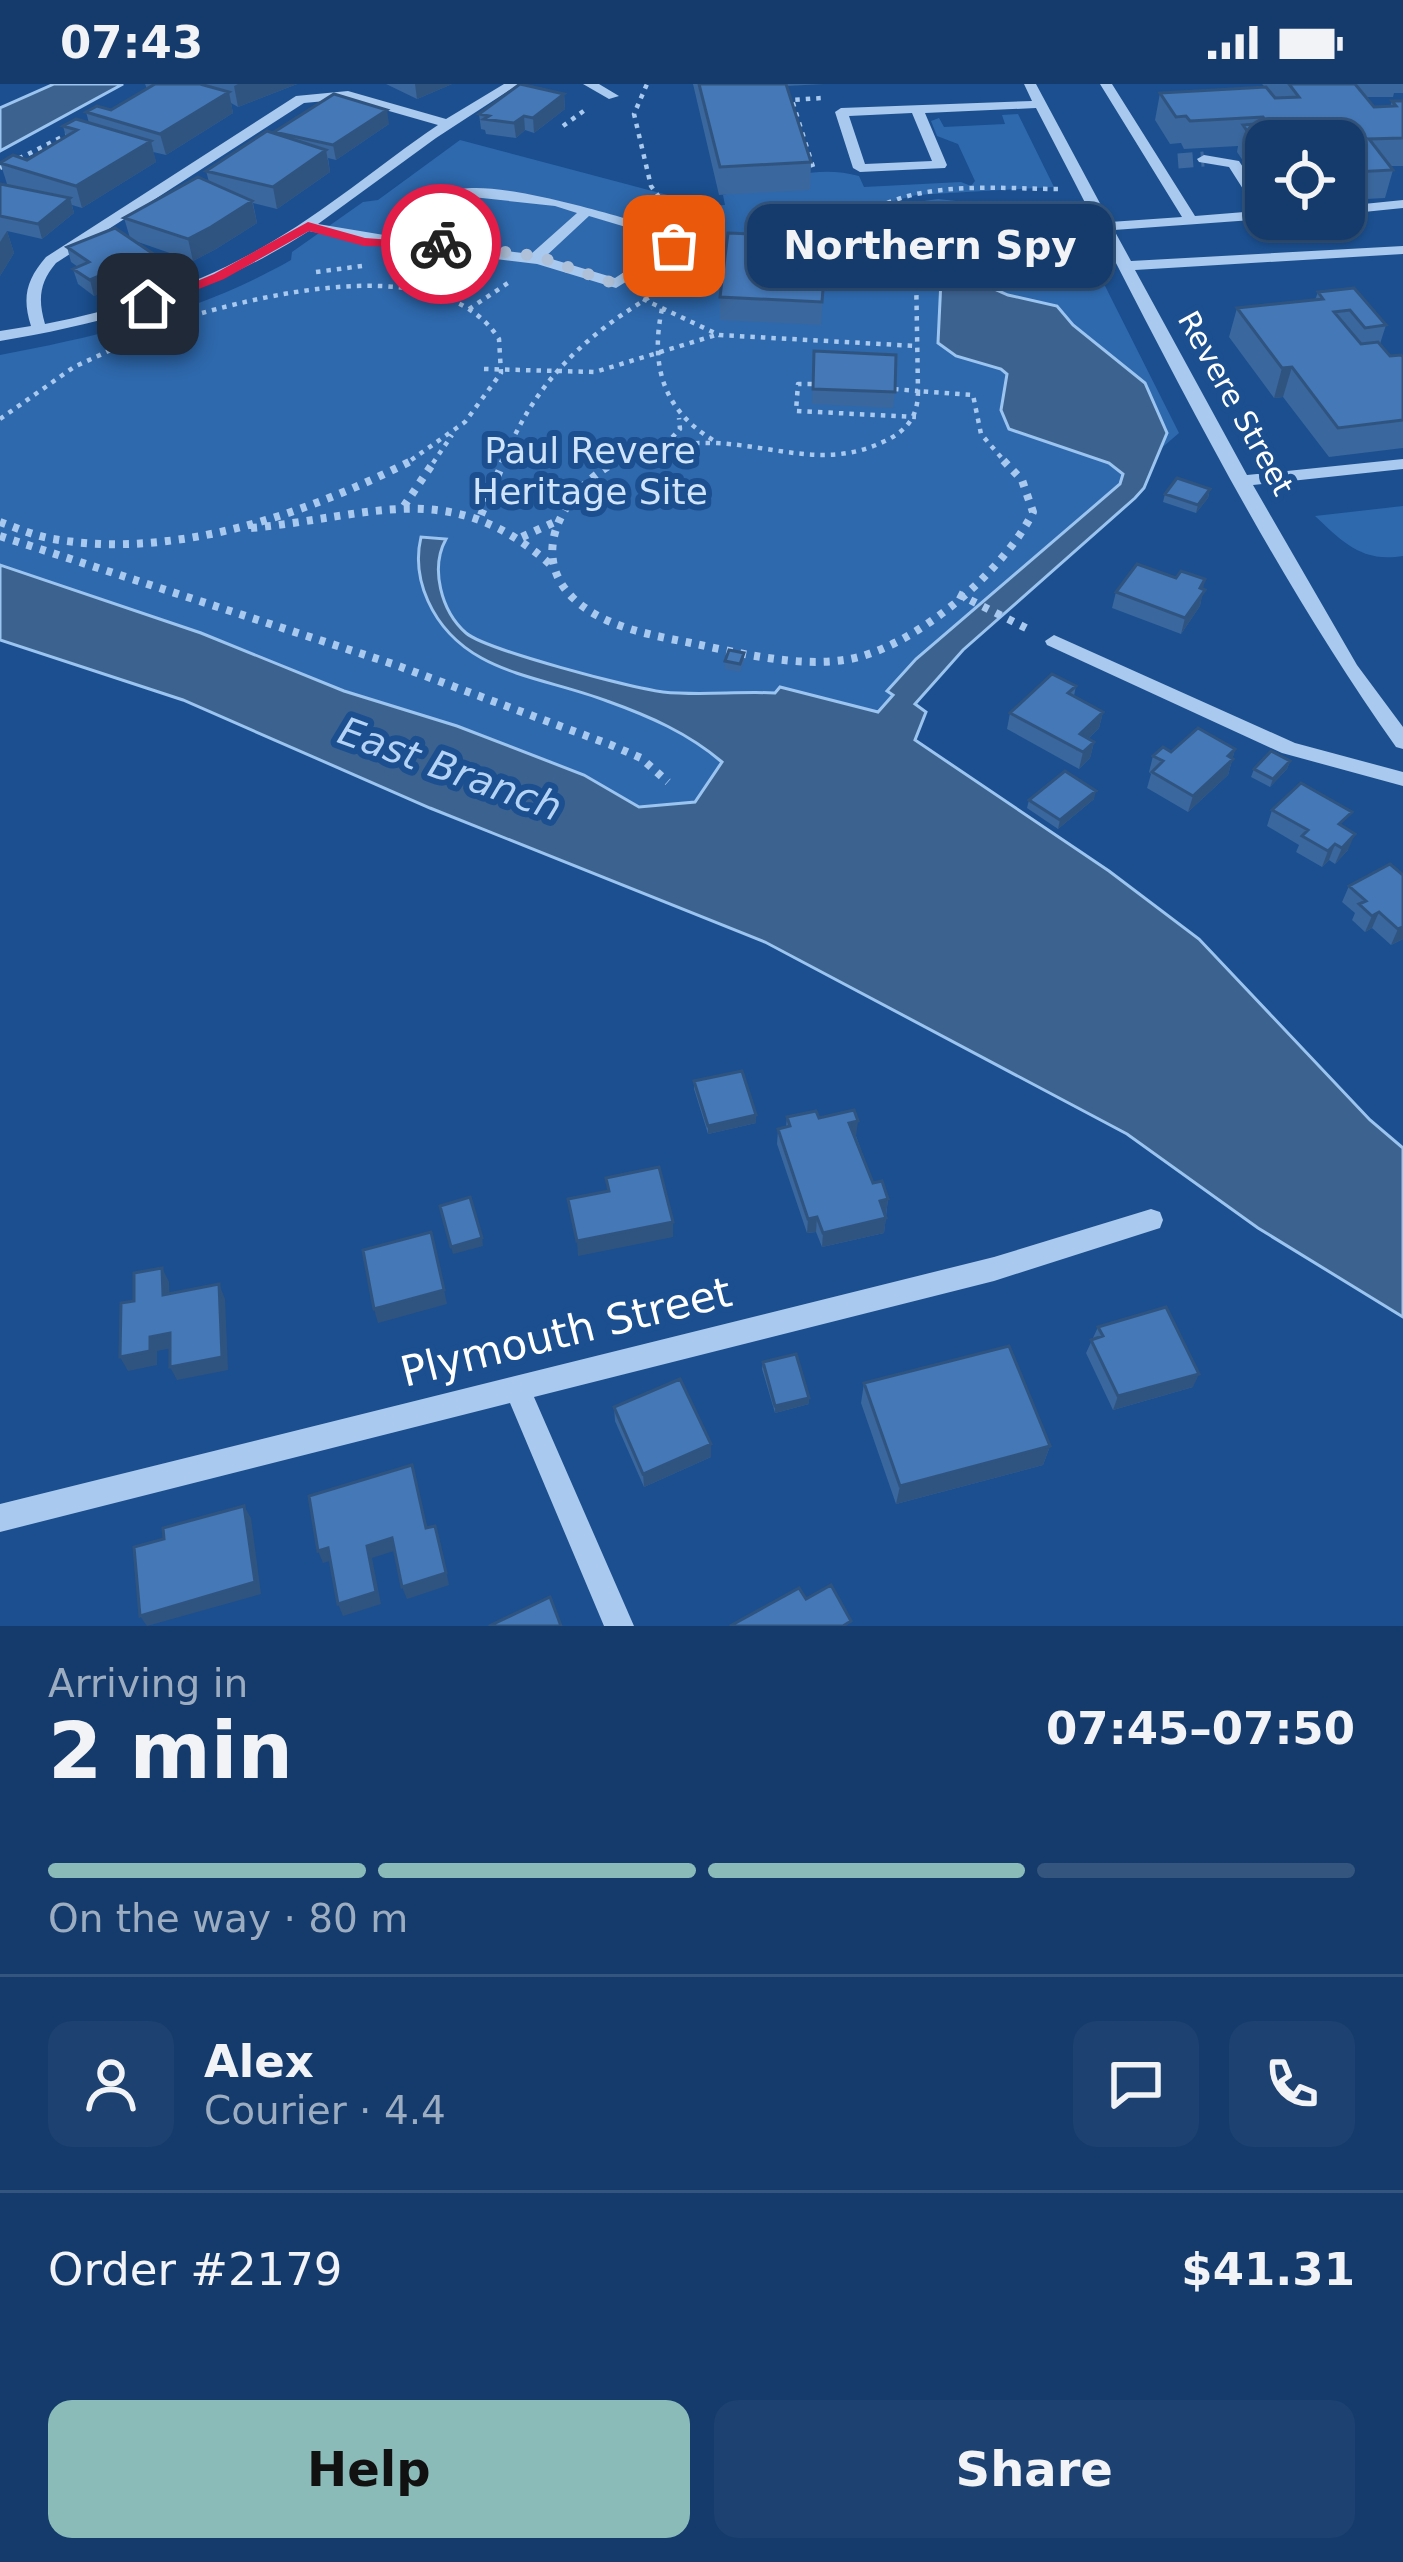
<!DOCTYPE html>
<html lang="en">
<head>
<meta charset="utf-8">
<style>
  :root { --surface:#143b6b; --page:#1d4271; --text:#f1f3f6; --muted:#9dadc1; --line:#33557e; --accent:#8bbbb9 }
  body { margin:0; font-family:"DejaVu Sans",sans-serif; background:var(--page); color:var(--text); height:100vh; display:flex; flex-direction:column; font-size:45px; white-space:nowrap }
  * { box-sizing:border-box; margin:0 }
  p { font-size:39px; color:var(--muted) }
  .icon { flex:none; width:66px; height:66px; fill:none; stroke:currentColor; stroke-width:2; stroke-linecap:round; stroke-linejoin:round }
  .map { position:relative; height:1542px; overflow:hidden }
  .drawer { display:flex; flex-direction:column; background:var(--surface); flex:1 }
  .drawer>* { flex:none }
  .fabs { position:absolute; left:1245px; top:36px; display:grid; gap:24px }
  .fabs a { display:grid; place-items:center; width:120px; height:120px; border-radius:24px; background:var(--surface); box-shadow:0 3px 9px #0004,0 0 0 3px var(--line); font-size:60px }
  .pin { position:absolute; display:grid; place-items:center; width:102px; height:102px; color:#fff; margin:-51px; border-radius:24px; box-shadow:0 6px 18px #0006 }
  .courier { position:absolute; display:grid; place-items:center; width:120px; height:120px; margin:-60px; border:9px solid #e11d48; border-radius:50%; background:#fff; color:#222; box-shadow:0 3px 15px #0007 }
  .bubble { position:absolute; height:84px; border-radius:24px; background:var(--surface); box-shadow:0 3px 9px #0004,0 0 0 3px var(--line); font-size:39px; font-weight:700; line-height:84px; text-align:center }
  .head em { font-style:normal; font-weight:700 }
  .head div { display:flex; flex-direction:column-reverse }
  .head { display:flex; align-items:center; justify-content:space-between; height:204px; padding:0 48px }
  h1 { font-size:78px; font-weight:700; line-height:90px }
  .bar { display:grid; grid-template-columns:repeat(4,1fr); gap:18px 12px; align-content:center; height:144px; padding:0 48px }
  .bar i { height:15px; border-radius:9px; background:var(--line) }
  .bar .selected { background:var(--accent) }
  .bar p { grid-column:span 4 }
  .line { display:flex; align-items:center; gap:30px; padding:0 48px; border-top:3px solid var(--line) }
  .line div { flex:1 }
  .round { display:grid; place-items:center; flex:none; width:126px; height:126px; border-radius:24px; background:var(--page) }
  .action { display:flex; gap:24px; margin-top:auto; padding:24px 48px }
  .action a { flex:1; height:138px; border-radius:24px; background:var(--accent); color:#111; font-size:48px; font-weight:700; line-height:138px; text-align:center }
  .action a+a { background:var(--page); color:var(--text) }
  .status { display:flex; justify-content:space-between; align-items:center; height:84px; padding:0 60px; background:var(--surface); direction:ltr }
  .status svg { height:33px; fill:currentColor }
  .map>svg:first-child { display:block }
</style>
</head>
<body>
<div class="status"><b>07:43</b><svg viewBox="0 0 49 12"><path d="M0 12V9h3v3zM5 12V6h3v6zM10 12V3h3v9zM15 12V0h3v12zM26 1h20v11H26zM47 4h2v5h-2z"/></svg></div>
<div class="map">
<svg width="1403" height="1542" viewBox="0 0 1403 1542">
  <rect width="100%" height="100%" fill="#1b4f8f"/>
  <!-- green -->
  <path fill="#2e69ad" d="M1018,30L1054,103L916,111L860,126L938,115L1001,122L1040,195L1100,192L1179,349L916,575L888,608L894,610L878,628L723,677L695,718L639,723L584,691L457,642L344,607L201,549L0,481V271C101,252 200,228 291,176L292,168L363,118L378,116L460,56L709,122L725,121L723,111C768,98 814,79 859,92L864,103L961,98L971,102L975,97L958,60L937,52L931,37L939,34L944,43L1005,40L1002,31Z
    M1403,422V472C1361,479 1342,457 1315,432Z"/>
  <!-- water -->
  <path fill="#3c6290" stroke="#9cc4f0" stroke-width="3" d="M54,0H123L0,67V24Z
    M939,126L978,131L1006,145L1011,157L1004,177L983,192L990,203L1008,211L1057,222L1073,241L1145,299L1167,349L1144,404L1135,414L963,566L915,620L926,628L915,656L1109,787L1199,855L1370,1036L1403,1064V1233L1258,1144L1127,1050L765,858L430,724L183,616L0,556V481L201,549L344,607L457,642L584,691L639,723L695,718L722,678C688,649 649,632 607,617C539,591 461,590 428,517C419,497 416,474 421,453L446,455C430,484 441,527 466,549C486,566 632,604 663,608C700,612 738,607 775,609L780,603L878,628L893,611L887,607L916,575L1120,400L1123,390L1109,379L1009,345L1001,326L1007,290L1001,285L956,272L938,259L941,196L930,179L933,175L857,149L813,144V134L866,137Z"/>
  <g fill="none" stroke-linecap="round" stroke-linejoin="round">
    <!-- minor-tunnel -->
    <path stroke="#3d69a0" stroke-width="15" stroke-dasharray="15 8" stroke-linecap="butt" d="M1178,77L1204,75"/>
    <!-- path-far1 -->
    <path stroke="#a9c9ee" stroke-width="4.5" stroke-dasharray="4.5 6" stroke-linecap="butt" d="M563,42L585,26
      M813,83L792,16L822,14
      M0,84L74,47
      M316,188L362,182
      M683,196L719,202
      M643,215L719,251L917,262
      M469,225L508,199
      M662,225C650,281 663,326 713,356
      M202,229C281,207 445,170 499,255L501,289L465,338L407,379
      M484,285L595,288L716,251
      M812,300H798L796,327L916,333
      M894,305L918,307L916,187L907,177L843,156C882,91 992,105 1058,105
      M0,335L74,283L154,246
      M665,361L680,345L679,334
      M433,379L452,351
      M503,379C531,304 580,255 648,214C672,200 699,190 718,169L709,132L659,113L651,102L634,30L647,0
      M614,379C645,364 679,358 713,359C774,361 826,386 885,357C908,346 918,332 918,307L973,311L981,350L1006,379"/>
    <!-- path -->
    <path stroke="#a9c9ee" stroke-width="8" stroke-dasharray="6 8" stroke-linecap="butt" d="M620,376C571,399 524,466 573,514C603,543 651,551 691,559C739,569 795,583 844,576C911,567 1005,487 1033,428L1022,396L1003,376
      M404,422L435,376
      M481,431L504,376
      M0,438C17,444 35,452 53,455C175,476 306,430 413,376
      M251,444C372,433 451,391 552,482
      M0,452L393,580L611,661L641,674L668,698
      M522,453L557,437
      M958,510L1032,547"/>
    <!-- minor -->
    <path fill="#a9c9ee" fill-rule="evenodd" d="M504,0H519L436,54L318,140L420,157C427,142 434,118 449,109C483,88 637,138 678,150L679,165L616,204L537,180L385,162L309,147C214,208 111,239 0,257V247L31,242C22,214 26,196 46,173L296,12L348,7L446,35ZM347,15L438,41C379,81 325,128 263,163C196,202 121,225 45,240C38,216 39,199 56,179L304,19ZM463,112L555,122L577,129L531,170L434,158L454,118ZM589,132L666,155L667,160L615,194L545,173Z
      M583,0H599L619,12L609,15Z
      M1024,0H1036L1110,138L1182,133L1100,0H1112L1195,132L1257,127L1229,83L1199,78L1197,75L1204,71L1239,77L1266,119V135L1114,146L1131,177L1403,162V170L1135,186L1247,391L1403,375V385L1253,401L1357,581L1403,643V665L1396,663C1255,464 1149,240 1036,24L925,29L947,81L945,84L860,88L853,84L835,28L841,24L1032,17ZM912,29L932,77L865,80L849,32Z
      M1403,116V124L1344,130V122Z
      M1054,551L1295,659L1403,688V702L1282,669L1047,561L1045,557Z
      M1151,1125L1160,1128L1163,1136L1160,1144L994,1197L534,1313L634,1542H604L510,1319L0,1448V1420L994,1173Z"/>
  </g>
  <!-- wall -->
  <path fill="#3a679d" d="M145,0H297L238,23L231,19L233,29L166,71L153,68L156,78L82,124L72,121L74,129L42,155L7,147L14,169L0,192V100H7L0,78L27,76L66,53L63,42L89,39L86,28L111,26L147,5Z
    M386,0H452L417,15Z
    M693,0H824L787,2L811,78L810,106L719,111Z
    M1262,0H1403V9H1394L1393,13H1365L1374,23H1390L1392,17H1403V82H1390L1393,86L1385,114L1346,116L1344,113V57H1266V95L1256,96L1237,68L1238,62L1184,65L1181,59L1170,60L1155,36L1160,9L1265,3Z
    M564,10L565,25L534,49L525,46L516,54L486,50L485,46L481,45L479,30Z
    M389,40L336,76L328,74L330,88L277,125L253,119L257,139L216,165L193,177L135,157L155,184L94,212L78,200L73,185L78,183L71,178L67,163L130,154L124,134L209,98L206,87L275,49Z
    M1041,122L1085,154L1080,185L1039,188L1021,151L1024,136L1039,135Z
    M827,153L821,241L720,236V213Z
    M1318,208L1386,241L1380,260L1390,272L1403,273V364L1329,373L1283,313L1274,314L1229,253L1237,224L1315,216Z
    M814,267L895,308L893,324L812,320Z
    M1210,405L1208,414L1196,429L1163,418L1165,410Z
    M1176,494L1203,505L1200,522L1181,550L1112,524L1116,508Z
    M744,569V577L740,588L725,585V577Z
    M1076,602L1074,612L1103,628L1099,644L1088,655L1094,658L1090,674L1079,685L1007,645L1010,629Z
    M1235,665L1228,691L1188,728L1147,704L1151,690L1149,688L1153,672L1171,668Z
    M1290,677L1287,685L1270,703L1251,693L1254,685Z
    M1094,715L1058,745L1027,724L1029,716Z
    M1272,726L1345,744L1348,766L1335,780L1329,776L1322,783L1296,768L1299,761L1267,742Z
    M1390,780L1403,855L1391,861L1372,844L1365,848L1352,836L1355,829L1342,818L1349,802Z
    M694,997L756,1031V1039L708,1050L694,1005Z
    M787,1033L819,1034L856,1052L873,1099L888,1115L884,1149L822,1163L816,1148L807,1149L777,1060L778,1045L786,1043Z
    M1098,1243L1193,1303L1113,1326L1086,1269Z
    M763,1278L809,1320L775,1329L762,1285Z
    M864,1299L1050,1362L1043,1381L896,1420L861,1319Z
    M614,1323L711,1373L644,1403L615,1337Z"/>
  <!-- shaded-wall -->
  <path fill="#305480" d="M238,0H297L238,23L234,2Z
    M415,0H452L417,15Z
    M229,8L233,29L166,71L160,50Z
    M564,10L565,25L534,49L533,34Z
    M387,26L389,40L336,76L333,61Z
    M524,32L525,46L516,54L514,39Z
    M151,57L156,78L82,124L76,102Z
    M326,66L330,88L277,125L273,103Z
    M70,114L74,129L42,155L38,140Z
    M252,117L257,139L216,165L193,177L188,155Z
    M7,147L14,169L0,192V158Z
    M152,169L155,184L94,212L90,196Z
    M1292,283L1283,313L1274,314L1282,284Z
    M1210,405L1208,414L1196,429L1198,421Z
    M1205,495L1200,522L1181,550L1185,534Z
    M1103,628L1099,644L1076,667L1080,650Z
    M1094,658L1090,674L1079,685L1083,668Z
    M1235,665L1228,691L1188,728L1193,712Z
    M1290,677L1287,685L1270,703L1273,695Z
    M1096,707L1094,715L1058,745L1060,736Z
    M1355,750L1348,766L1335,780L1342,764Z
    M1335,760L1329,776L1322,783L1328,767Z
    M1379,828L1372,844L1365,848L1372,832Z
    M1403,843V855L1391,861L1398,845Z
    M756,1031V1039L708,1050V1042Z
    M858,1037L856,1052L848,1054L849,1039Z
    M888,1115L886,1130L878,1132L880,1117Z
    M817,1133L816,1148L807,1149L808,1135Z
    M886,1134L884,1149L822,1163L823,1149Z
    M673,1138V1153L578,1172L577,1157Z
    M482,1154L483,1162L453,1170L451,1163Z
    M162,1184L169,1198L170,1225L163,1211Z
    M219,1200L225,1215L228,1286L177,1296L170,1283Z
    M444,1206L447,1220L378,1239L374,1225Z
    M170,1249L177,1263L157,1267V1281L128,1287L120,1273L150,1253Z
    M1199,1290L1193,1303L1113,1326L1118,1312Z
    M809,1314V1320L775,1329V1322Z
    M711,1360V1373L644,1403L643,1390Z
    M1050,1362L1043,1381L896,1420L900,1402Z
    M244,1422L251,1434L261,1510L147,1542L140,1532Z
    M392,1454L397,1466L372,1474L381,1520L343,1532L338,1520L367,1462Z
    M439,1454L449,1501L407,1515L402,1503Z
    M328,1464L333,1476L323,1479L318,1467Z"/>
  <!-- building -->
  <path fill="#4478b7" stroke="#305480" stroke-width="3" d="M155,0H200L229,8L160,50L86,28L97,22L111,26Z
    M520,0L564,10L533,34L524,32L514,39L484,35L489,32L479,30Z
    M699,0H786L811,78L720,83Z
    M1289,0H1355L1374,23L1396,22L1392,17H1403V54L1369,55L1393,86L1354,88L1350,82H1344V57H1266V68H1262L1243,41L1267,39L1263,33L1190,37L1186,32L1176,33L1160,9L1266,3L1275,14L1299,13Z
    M334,10L387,26L333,61L274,48Z
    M76,35L151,57L76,102L0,79L13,71L27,76L77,46L63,42Z
    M267,47L326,66L273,103L206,87Z
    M198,93L252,117L211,143L188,155L124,134Z
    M0,100L70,114L38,140L0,132Z
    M1067,120L1085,154L1075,155L1083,170L1042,173L1024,136L1048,135L1041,122Z
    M115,144L152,169L90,196L73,185L89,178L67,163Z
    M728,149L827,153L822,218L720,213Z
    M1354,204L1386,241L1365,244L1350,226L1334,228L1361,260L1378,258L1390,272L1401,271L1403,273V336L1338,344L1292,283L1282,284L1237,224L1323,215L1318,208Z
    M814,267L896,271L895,308L813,305Z
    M1177,394L1210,405L1198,421L1165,410Z
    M1137,480L1176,494L1181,487L1205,495L1200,504L1205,506L1185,534L1116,508Z
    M729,566L744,569L740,580L725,577Z
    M1052,590L1076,602L1068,609L1103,628L1080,650L1094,658L1083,668L1010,629Z
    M1198,644L1235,665L1228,672L1233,675L1193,712L1152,688L1163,677L1153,672L1163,663L1171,668Z
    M1271,667L1290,677L1273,695L1254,685Z
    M1065,687L1096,707L1060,736L1029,716Z
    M1301,699L1352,728L1339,740L1355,750L1342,764L1335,760L1328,767L1302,752L1308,746L1272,726Z
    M1390,780L1403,791V843L1398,845L1379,828L1372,832L1359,820L1366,817L1349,802Z
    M742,987L756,1031L708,1042L694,997Z
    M854,1026L858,1037L849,1039L873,1099L882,1097L888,1115L880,1117L886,1134L823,1149L817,1133L808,1135L778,1045L790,1042L787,1033L816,1027L819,1034Z
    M659,1083L673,1138L577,1157L568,1115L609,1107L606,1094Z
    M470,1113L482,1154L451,1163L440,1122Z
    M431,1148L444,1206L374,1225L363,1166Z
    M162,1184L163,1211L219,1200L222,1273L170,1283V1249L150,1253V1267L120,1273L121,1219L134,1217V1189Z
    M1166,1223L1199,1290L1118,1312L1091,1256L1103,1252L1098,1243Z
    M1009,1262L1050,1362L900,1402L864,1299Z
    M796,1270L809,1314L775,1322L763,1278Z
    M680,1295L711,1360L643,1390L614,1323Z
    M412,1381L426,1444L435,1442L446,1489L402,1503L392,1454L367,1462L376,1508L338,1520L328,1464L318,1467L309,1412Z
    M244,1422L255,1498L140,1532L134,1463L164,1455L163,1444Z
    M831,1501L851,1537L843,1542H730L799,1504L806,1515Z
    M550,1513L561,1542H489Z"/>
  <!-- route -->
  <path fill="#e11d48" d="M308,138L365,154L448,160L441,164L364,162L309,147L224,195L153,223L142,220L214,190Z"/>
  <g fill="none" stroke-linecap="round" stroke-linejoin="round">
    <!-- done -->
    <path stroke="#afc1d8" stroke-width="12" stroke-dasharray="0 21.6" d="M441,160L537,172L616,200L674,162"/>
  </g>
  <g text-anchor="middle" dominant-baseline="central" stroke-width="12" stroke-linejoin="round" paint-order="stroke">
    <!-- far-street labels -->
    <g font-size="30" fill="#fff" stroke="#1b4f8f">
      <text transform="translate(1236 319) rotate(61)">Revere Street</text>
    </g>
    <!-- park labels -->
    <g font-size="36" fill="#cfe3fa" stroke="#1b4f8f">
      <text x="590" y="366">Paul Revere<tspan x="590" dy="41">Heritage Site</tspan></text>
    </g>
    <!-- water labels -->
    <g font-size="39" font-style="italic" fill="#b5d3f5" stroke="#1b4f8f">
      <text transform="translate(450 685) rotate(20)">East Branch</text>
    </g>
    <!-- near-street labels -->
    <g font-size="42" fill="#fff" stroke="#1b4f8f">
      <text transform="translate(566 1248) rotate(-14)">Plymouth Street</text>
    </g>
  </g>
</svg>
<div class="fabs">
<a><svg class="icon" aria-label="locate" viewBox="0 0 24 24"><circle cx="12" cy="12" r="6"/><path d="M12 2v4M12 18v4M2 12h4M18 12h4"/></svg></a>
</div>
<div class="pin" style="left:674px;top:162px;background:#ea580c"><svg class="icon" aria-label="bag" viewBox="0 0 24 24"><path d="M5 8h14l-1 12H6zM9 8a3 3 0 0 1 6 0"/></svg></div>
<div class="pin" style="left:148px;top:220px;background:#1f2937"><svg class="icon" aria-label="home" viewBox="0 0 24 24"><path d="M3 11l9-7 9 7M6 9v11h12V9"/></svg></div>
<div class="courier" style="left:441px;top:160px"><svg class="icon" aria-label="bike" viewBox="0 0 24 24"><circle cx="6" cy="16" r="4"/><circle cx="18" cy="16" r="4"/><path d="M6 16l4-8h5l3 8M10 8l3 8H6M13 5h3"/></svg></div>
<div class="bubble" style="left:747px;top:120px;width:366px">Northern Spy</div>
</div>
<section class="drawer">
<div class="head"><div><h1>2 min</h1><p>Arriving in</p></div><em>07:45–07:50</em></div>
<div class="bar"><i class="selected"></i><i class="selected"></i><i class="selected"></i><i></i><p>On the way · 80 m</p></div>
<div class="line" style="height:216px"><a class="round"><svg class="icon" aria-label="person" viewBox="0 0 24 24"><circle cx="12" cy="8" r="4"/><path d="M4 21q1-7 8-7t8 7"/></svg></a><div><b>Alex</b><p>Courier · 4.4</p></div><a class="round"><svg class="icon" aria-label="chat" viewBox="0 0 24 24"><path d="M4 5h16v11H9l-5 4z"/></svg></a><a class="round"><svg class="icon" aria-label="phone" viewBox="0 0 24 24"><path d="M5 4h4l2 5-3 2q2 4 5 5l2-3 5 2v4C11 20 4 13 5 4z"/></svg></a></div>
<div class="line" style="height:156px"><div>Order #2179</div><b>$41.31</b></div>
<div class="action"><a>Help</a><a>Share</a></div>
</section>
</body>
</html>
